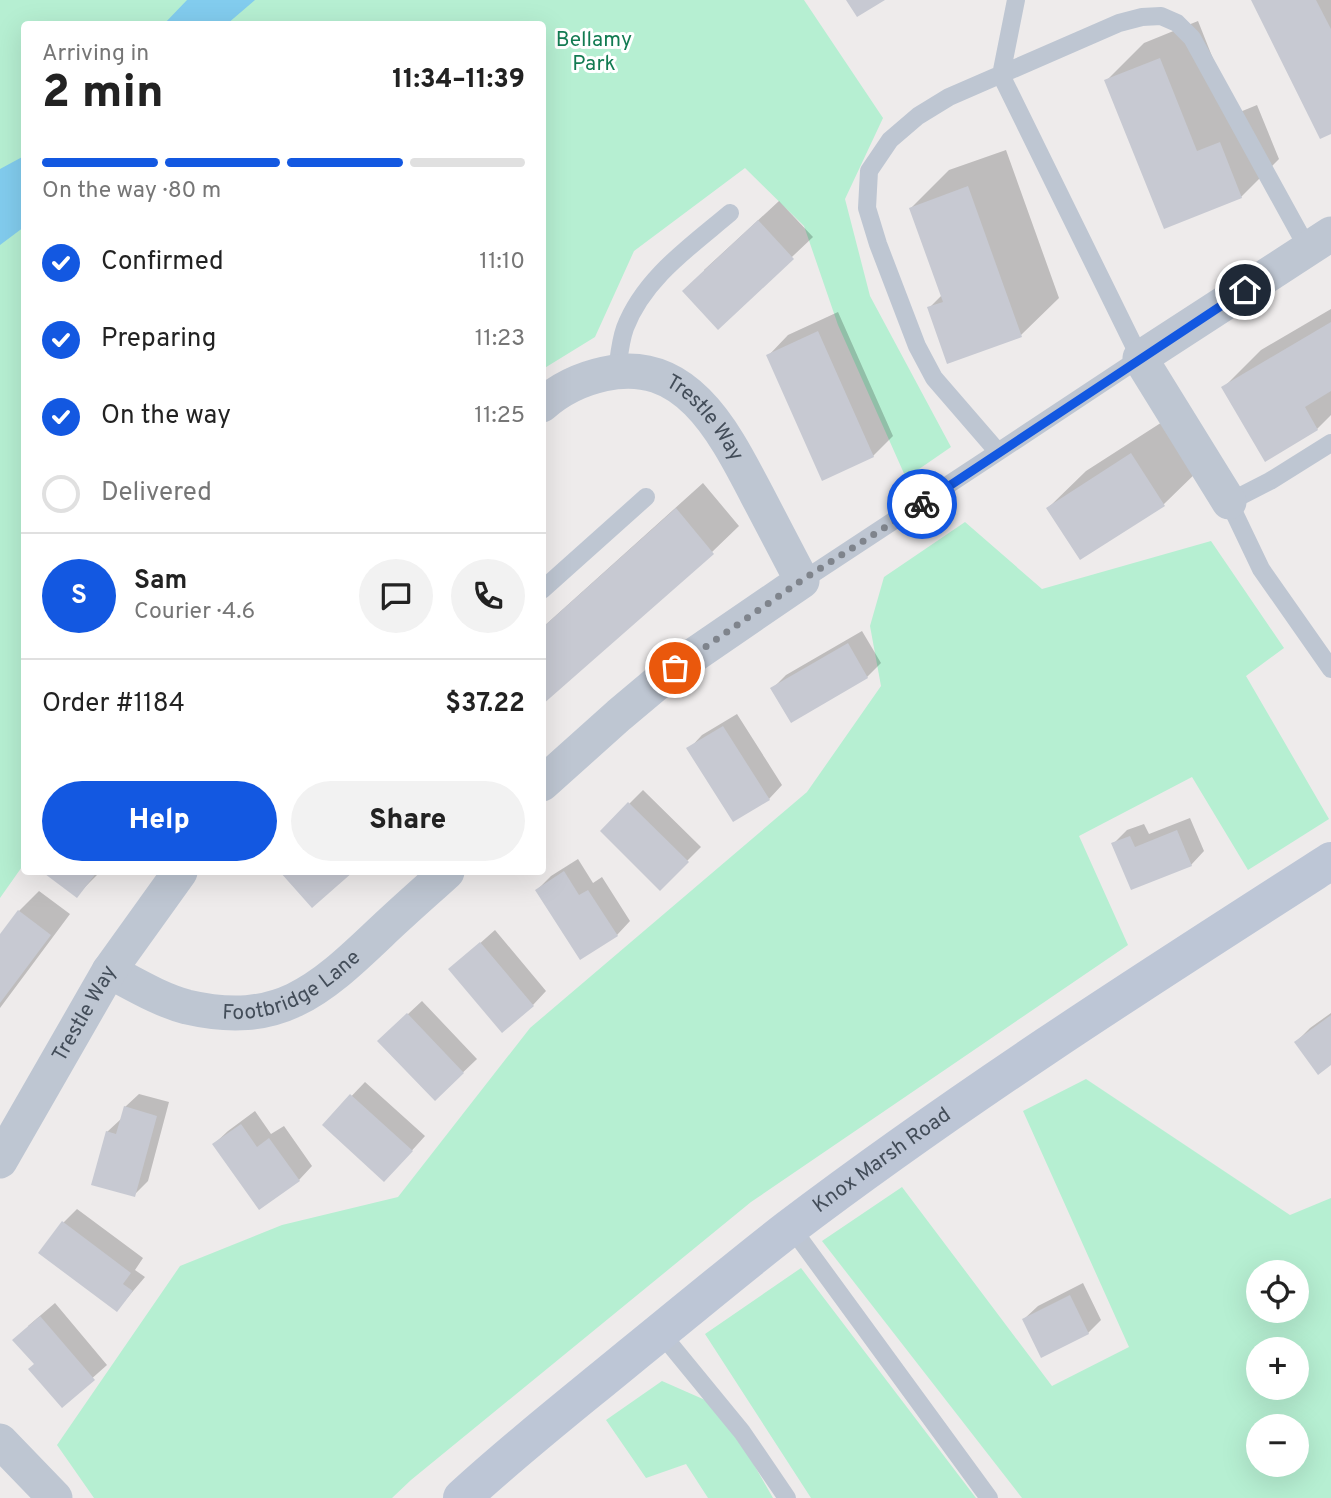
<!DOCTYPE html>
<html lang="en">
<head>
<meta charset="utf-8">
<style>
  :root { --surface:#fff; --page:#f2f2f2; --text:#222; --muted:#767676; --line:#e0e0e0; --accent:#1358e1 }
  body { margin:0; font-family:Overpass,sans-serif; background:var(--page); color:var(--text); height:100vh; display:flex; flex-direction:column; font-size:26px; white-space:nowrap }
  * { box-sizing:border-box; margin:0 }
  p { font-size:23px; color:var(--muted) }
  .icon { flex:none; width:38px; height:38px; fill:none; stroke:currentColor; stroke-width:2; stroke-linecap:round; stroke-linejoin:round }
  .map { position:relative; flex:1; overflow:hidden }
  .panel { position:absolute; left:21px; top:21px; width:525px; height:854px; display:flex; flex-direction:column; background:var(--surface); border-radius:7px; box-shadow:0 7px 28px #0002 }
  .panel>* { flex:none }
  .controls { position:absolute; left:1246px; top:1260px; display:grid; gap:14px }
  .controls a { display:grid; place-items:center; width:63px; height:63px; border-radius:50%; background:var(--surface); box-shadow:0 7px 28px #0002; font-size:35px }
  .pin { position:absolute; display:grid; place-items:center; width:60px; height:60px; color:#fff; margin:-30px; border:4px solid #fff; border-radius:50%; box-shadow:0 2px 7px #0007 }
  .courier { position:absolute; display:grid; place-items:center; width:70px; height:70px; margin:-35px; border:5px solid #1358e1; border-radius:50%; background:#fff; color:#222; box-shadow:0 2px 9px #0007 }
  .headline em { font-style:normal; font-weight:800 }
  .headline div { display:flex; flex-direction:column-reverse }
  .headline { display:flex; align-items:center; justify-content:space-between; height:119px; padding:0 21px }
  h1 { font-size:46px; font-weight:800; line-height:52px }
  .bar { display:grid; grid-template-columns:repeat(4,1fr); gap:10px 7px; align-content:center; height:84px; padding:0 21px }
  .bar i { height:9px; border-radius:5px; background:var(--line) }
  .bar .selected { background:var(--accent) }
  .bar p { grid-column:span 4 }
  .line { display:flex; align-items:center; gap:18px; padding:0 21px; border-top:2px solid var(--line) }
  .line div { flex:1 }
  .round { display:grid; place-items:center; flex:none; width:74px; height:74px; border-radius:37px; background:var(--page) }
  ol { padding:0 21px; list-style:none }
  li { display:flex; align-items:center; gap:21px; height:77px }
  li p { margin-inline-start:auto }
  li .icon { padding:7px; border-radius:50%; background:var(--accent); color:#fff; stroke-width:4 }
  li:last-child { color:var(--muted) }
  li i { width:38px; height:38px; border:4px solid var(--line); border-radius:50% }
  .primary-button { display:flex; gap:14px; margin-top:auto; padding:14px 21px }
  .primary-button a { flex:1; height:80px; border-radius:42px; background:var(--accent); color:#fff; font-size:28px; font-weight:800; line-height:80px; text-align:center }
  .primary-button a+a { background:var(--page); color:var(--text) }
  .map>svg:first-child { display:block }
</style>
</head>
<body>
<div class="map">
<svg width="1331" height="1498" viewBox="0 0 1331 1498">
  <rect width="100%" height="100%" fill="#eeebeb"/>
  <!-- green -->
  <path fill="#b6efd2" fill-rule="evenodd" d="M0,0H804L883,118L845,199L870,296L951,447L906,478L838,325L804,226L745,168L634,251L595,337L543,369L542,24H24V864L0,898Z
    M965,522L1042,589L1211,541L1284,648L1246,676L1329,819L1248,870L1192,777L1079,836L1128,945L751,1202L411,1480L392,1498H94L57,1445L180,1266L282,1225L398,1197L530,1028L807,792L881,686L870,626L884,577Z
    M1086,1079L1290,1215L1331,1198V1498H1022L822,1241L902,1187L1052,1386L1129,1347L1023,1111ZM1258,1272H1297V1311H1258ZM1297,1349V1388H1258V1349ZM1297,1426V1465H1258V1426Z
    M801,1268L976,1498H811L705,1334Z
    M662,1381L721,1407L773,1498H708L686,1464L646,1478L606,1420Z"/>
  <!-- water -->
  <path fill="#82ccee" d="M187,0H255L227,24H164Z
    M24,156V227L0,245V169Z"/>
  <!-- shadow -->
  <path fill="#0003" d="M1253,0H1331V132Z
    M1198,21L1235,114L1257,105L1279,159L1241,197L1106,81L1144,43Z
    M1006,150L1059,298L1021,335L929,308L942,295L911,208L949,170Z
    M779,201L813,237L718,327L704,270Z
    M1331,309V415L1317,429L1223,388L1261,350Z
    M838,312L893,436L873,456L768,356L788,335Z
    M1170,417L1202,467L1164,504L1080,558L1048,508L1086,471Z
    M703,483L739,526L712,552L542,628Z
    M862,631L881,663L867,677L792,721L773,688L786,675Z
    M737,714L782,785L769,799L689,749L702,735Z
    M643,790L701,847L660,888L602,831Z
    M1190,818L1204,851L1191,865L1113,844L1127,830L1144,824L1149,834Z
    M578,859L593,883L602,877L630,921L617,935L537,890L551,876Z
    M49,872H100L77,895L47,874Z
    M282,872H351L312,906Z
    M39,891L70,914L0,1008V937L19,911Z
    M495,930L546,991L533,1005L451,969Z
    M422,1001L477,1059L435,1099L393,1028Z
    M1331,1013V1063L1296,1042L1310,1028Z
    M365,1082L425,1136L398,1166L324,1125Z
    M139,1094L169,1102L148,1181L134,1195L107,1132L121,1119L125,1107Z
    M255,1111L271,1134L284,1126L312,1166L299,1180L214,1144L228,1131Z
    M77,1209L143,1258L135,1270L145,1277L117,1310L40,1253L64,1222Z
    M1083,1283L1101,1320L1088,1333L1024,1319L1038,1306Z
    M55,1303L107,1365L62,1405L36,1364L28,1326Z"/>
  <!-- building -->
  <path fill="#c7c9d2" d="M846,0H885L857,17Z
    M1251,0H1316L1331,29V134L1320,139Z
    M1160,58L1197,151L1220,142L1242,198L1164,229L1104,80Z
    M968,186L1022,337L947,364L927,307L943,302L909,208Z
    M758,220L794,259L718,330L682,291Z
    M1331,322V391L1305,407L1318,430L1265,462L1221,387Z
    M818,331L874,457L822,481L766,355Z
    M1131,453L1165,506L1080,560L1046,508Z
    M676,508L714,554L542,705V628Z
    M848,643L868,678L791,723L770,688Z
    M723,726L770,800L733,822L686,748Z
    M628,802L689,862L660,891L600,831Z
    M1177,830L1192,866L1131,890L1111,843L1130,836L1135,847Z
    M564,871L579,895L588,890L618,936L580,960L535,890Z
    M47,872H97L77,898L45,874Z
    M280,872H353L312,908Z
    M18,910L51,935L0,1003V934Z
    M480,942L534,1006L502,1033L448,969Z
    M407,1013L464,1073L435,1101L377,1041Z
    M1331,1015V1065L1318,1075L1294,1042Z
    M350,1094L413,1151L384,1182L322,1125Z
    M124,1106L157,1116L135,1197L91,1185L106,1131L116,1134Z
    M241,1124L257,1147L269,1138L300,1181L259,1210L212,1144Z
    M62,1221L131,1273L123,1284L133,1291L117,1312L38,1253Z
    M1070,1295L1089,1334L1041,1358L1022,1319Z
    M40,1316L95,1380L62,1408L28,1369L34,1364L12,1340Z"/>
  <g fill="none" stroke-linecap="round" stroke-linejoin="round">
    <!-- service -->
    <path stroke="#bec6d2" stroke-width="18" d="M1016,0L1001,75L1140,358L998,452L934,378L917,346L878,244L867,208L869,171L890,140L918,116L949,97L1119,23L1142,17L1161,16L1177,23L1192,38L1308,249
      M617,371C619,357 620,342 625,328C644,278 691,246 730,213
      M1331,443L1270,481L1229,502L1261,569L1331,669
      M802,581L998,452
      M542,590L646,497
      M791,1227L989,1498
      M660,1332L742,1432L787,1498"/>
    <!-- minor -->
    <g stroke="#bec6d2" stroke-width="35">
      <path id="s1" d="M542,405C560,389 581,379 604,374C687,355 725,434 757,495C772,524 787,552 802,581L675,668L619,715L542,784"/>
      <path d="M1229,502L1140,358L1331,234"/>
      <path id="s2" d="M109,971C134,984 160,1000 187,1007C278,1028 318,992 380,933C402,912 425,892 447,872"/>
      <path id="s3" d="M0,1161L109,971L180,872"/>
      <path d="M0,1441L55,1498"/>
    </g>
    <!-- secondary -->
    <path stroke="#bdc6d6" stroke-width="38" id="s4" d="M462,1498C516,1448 575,1402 632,1355C684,1313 735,1270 788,1229C962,1097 1147,979 1331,861"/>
  </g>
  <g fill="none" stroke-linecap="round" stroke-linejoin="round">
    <!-- done -->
    <path stroke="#7f848c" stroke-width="7" stroke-dasharray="0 12.6" d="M675,668L802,580L922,504"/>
    <!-- route -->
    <path stroke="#1358e1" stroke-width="9" d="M922,504L1245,290"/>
  </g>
  <g text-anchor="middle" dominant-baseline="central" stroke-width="6" stroke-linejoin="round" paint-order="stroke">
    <!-- park labels -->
    <g font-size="21" fill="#137b52" stroke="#fff">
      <text x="594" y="40">Bellamy<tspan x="594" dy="24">Park</tspan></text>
    </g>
    <!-- street labels -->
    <g font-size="21" fill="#434d59" stroke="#fff">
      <text stroke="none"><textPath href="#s1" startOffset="189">Trestle Way</textPath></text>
      <text stroke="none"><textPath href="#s2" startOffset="198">Footbridge Lane</textPath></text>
      <text stroke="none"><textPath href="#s3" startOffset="170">Trestle Way</textPath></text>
      <text stroke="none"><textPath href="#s4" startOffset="539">Knox Marsh Road</textPath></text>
    </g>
  </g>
</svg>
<div class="controls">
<a><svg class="icon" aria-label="locate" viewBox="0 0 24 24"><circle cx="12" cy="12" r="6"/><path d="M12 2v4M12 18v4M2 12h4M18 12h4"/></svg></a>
<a>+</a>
<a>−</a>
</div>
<div class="pin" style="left:675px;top:668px;background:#ea580c"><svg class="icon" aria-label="bag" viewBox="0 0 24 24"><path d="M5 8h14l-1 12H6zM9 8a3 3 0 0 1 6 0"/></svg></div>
<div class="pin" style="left:1245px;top:290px;background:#1f2937"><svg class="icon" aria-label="home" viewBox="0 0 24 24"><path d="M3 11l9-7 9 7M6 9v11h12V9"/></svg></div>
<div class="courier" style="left:922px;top:504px"><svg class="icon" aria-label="bike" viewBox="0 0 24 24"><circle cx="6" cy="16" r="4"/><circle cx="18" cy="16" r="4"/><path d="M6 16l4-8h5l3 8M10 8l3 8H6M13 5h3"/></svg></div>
<section class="panel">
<div class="headline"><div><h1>2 min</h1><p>Arriving in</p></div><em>11:34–11:39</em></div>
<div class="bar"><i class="selected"></i><i class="selected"></i><i class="selected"></i><i></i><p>On the way · 80 m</p></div>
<ol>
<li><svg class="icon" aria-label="check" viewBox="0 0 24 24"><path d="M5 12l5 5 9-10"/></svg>Confirmed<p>11:10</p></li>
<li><svg class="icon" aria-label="check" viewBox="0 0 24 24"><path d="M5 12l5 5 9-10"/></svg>Preparing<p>11:23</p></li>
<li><svg class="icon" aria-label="check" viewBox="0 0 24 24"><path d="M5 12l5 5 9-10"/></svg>On the way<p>11:25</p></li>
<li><i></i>Delivered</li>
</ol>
<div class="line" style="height:126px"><b class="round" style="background:var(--accent);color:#fff">S</b><div><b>Sam</b><p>Courier · 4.6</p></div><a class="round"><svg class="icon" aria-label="chat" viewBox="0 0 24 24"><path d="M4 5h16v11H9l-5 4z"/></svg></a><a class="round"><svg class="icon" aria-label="phone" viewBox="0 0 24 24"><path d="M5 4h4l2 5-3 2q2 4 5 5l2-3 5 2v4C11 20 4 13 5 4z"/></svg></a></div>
<div class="line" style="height:91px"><div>Order #1184</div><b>$37.22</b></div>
<div class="primary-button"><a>Help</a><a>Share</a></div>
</section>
</div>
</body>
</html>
